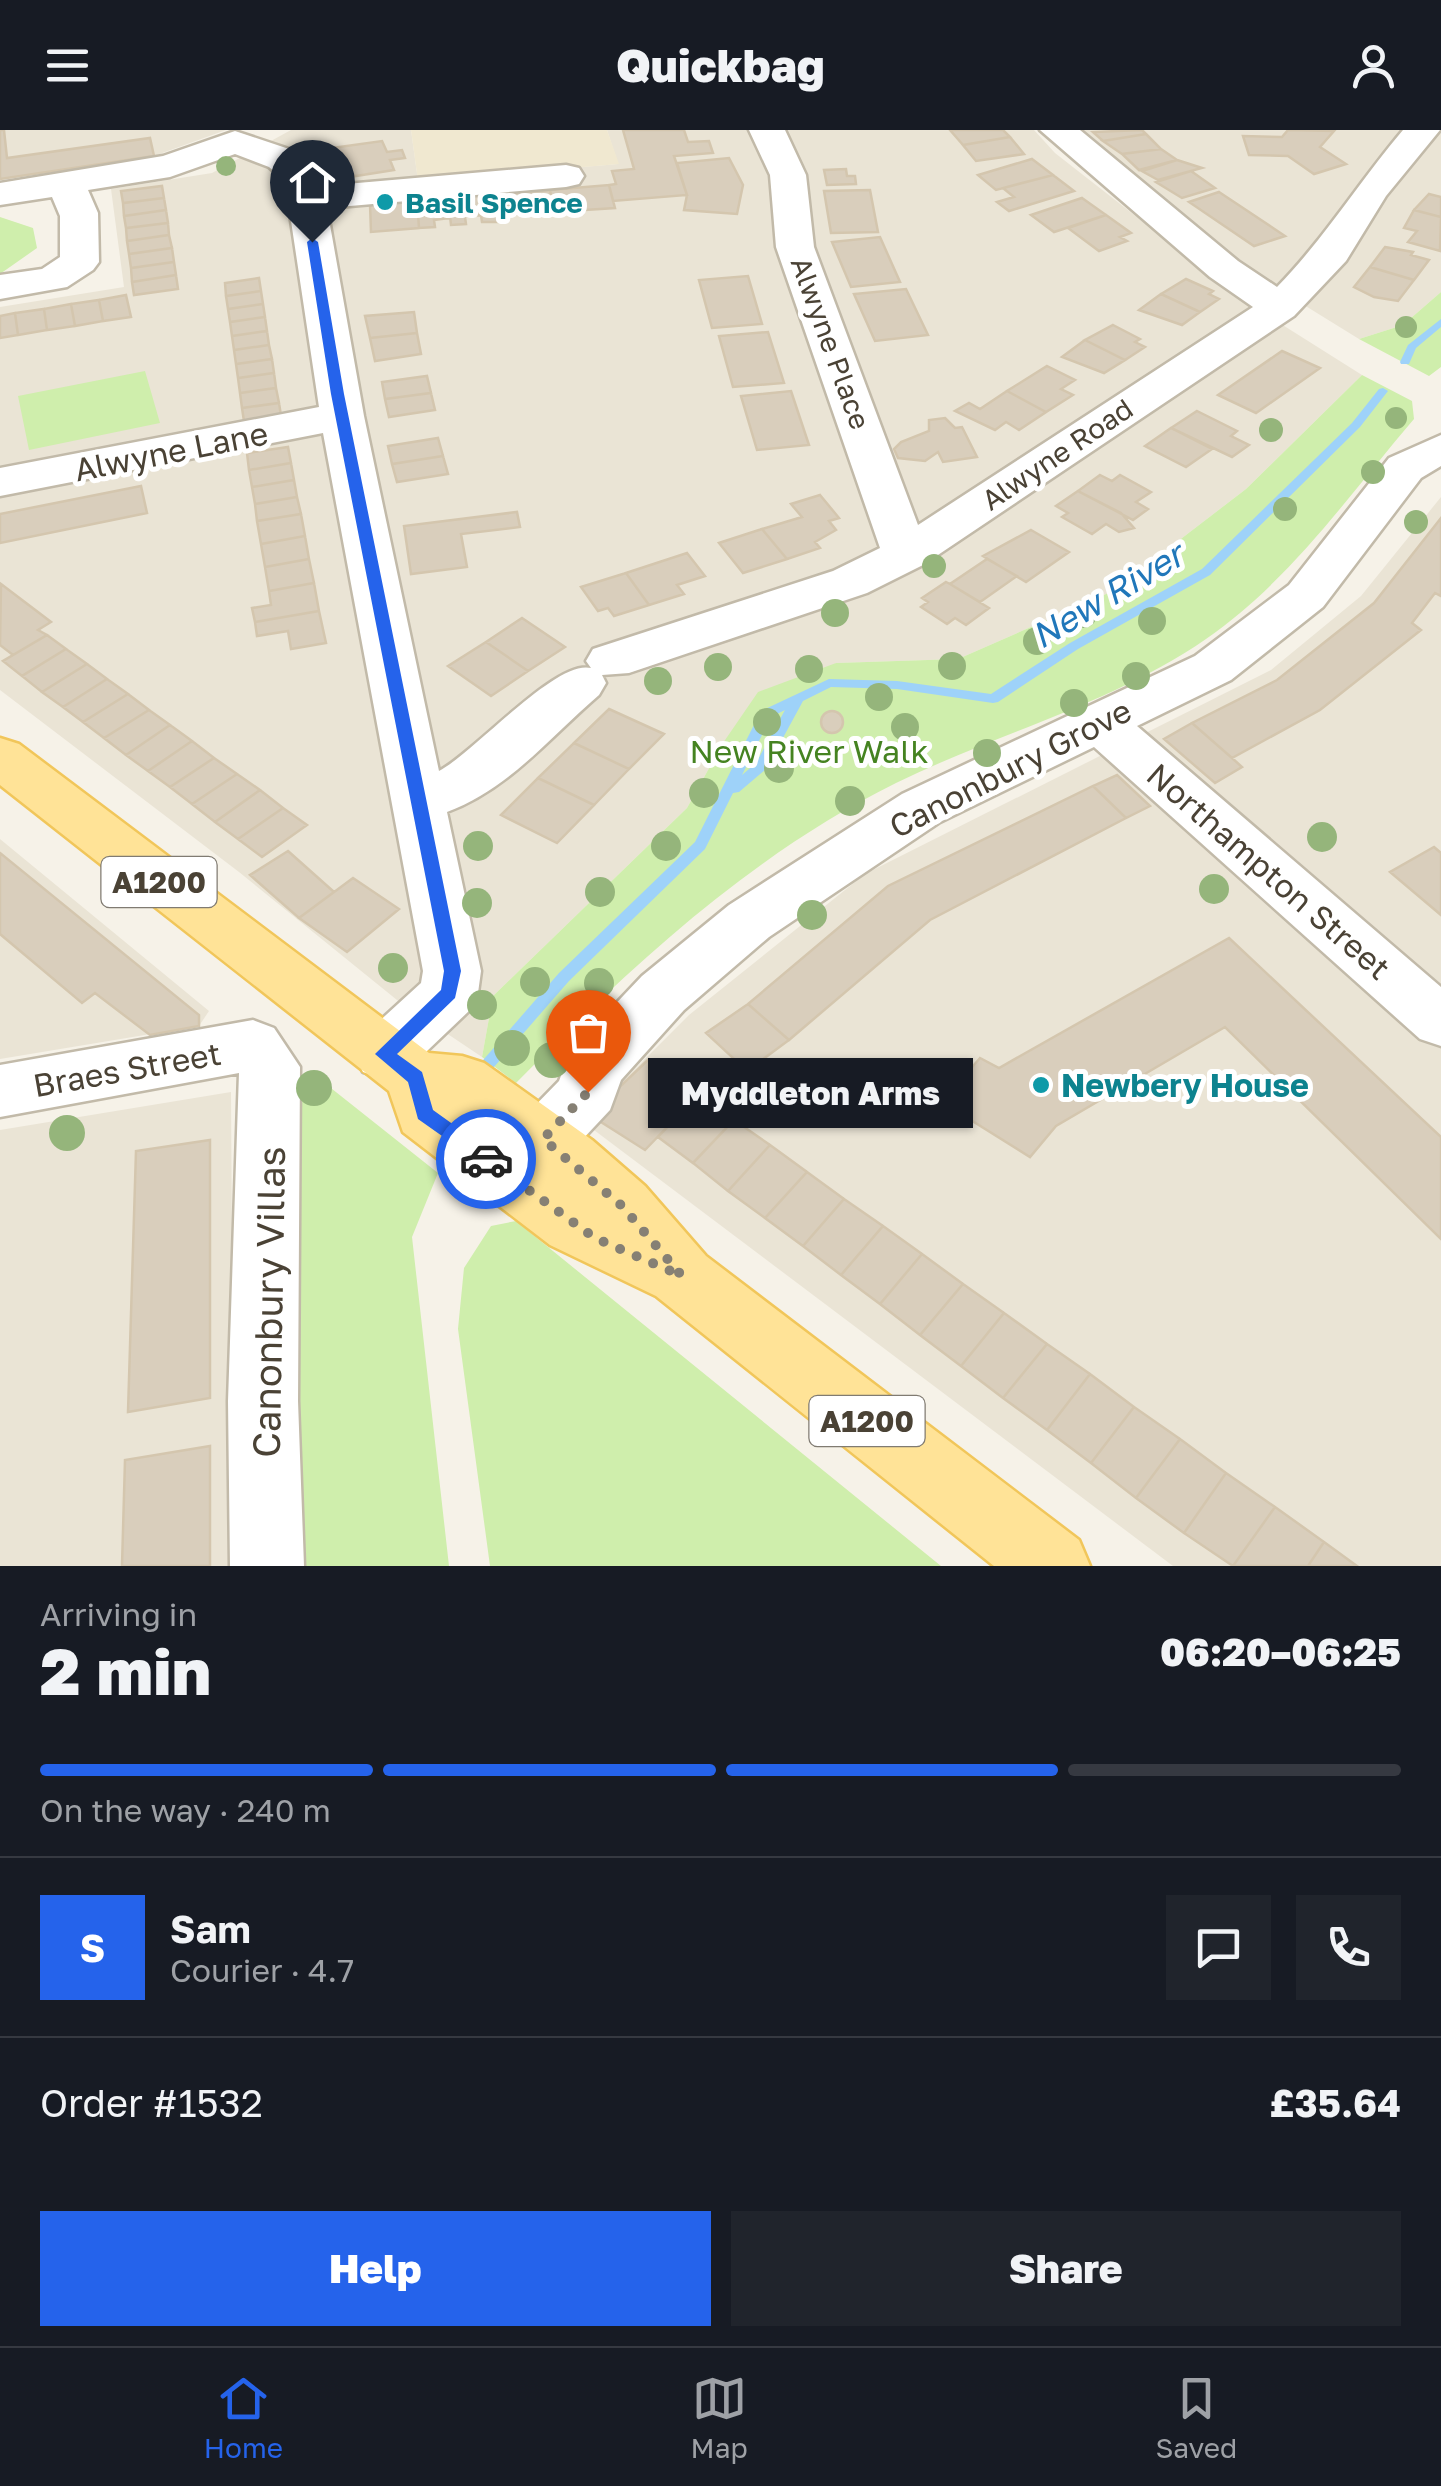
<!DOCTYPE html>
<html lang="en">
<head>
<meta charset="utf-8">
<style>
  :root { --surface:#171b24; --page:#20242c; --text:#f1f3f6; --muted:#9ea1a6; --line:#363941; --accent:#2563eb }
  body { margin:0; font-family:"Golos Text",sans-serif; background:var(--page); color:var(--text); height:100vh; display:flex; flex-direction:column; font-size:38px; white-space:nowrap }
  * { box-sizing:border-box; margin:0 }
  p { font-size:32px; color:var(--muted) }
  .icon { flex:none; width:55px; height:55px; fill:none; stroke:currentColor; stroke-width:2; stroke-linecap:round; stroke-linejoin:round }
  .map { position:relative; height:1436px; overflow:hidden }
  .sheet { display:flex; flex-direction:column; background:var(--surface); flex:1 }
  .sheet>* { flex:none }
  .pin { position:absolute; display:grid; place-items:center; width:85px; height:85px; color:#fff; margin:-102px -42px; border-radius:50% 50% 50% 0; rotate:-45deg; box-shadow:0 0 10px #0007 }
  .pin .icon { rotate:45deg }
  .courier { position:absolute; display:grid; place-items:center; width:100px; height:100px; margin:-50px; border:8px solid #2563eb; border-radius:50%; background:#fff; color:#222; box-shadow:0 2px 12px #0007 }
  .bubble { position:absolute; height:70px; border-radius:0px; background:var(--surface); box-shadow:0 2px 8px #0004; font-size:32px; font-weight:800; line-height:70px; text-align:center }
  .headline em { font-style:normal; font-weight:800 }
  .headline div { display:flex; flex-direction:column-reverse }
  .headline { display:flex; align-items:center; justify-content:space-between; height:170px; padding:0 40px }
  h1 { font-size:65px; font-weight:800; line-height:75px }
  .bar { display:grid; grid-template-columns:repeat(4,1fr); gap:15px 10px; align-content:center; height:120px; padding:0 40px }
  .bar i { height:12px; border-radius:8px; background:var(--line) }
  .bar .current { background:var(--accent) }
  .bar p { grid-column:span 4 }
  .line { display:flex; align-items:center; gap:25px; padding:0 40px; border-top:2px solid var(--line) }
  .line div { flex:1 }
  .round { display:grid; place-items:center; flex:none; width:105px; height:105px; border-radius:0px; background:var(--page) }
  .button { display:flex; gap:20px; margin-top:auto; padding:20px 40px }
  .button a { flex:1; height:115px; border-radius:0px; background:var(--accent); color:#fff; font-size:40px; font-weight:800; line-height:115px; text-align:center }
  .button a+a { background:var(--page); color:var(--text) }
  header { display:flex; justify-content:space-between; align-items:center; height:130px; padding:0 40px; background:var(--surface); font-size:45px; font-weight:800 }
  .menu { display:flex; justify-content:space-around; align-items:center; height:140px; border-top:2px solid var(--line); background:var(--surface); font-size:28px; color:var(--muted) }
  .menu a { display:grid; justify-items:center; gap:5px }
  .menu .current { color:var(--accent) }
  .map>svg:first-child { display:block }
</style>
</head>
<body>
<header><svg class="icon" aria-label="menu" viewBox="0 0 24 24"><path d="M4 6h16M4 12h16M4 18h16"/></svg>Quickbag<svg class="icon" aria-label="person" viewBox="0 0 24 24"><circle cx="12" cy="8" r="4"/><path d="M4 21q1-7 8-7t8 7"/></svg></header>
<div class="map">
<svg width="1441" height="1436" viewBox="0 0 1441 1436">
  <rect width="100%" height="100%" fill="#f6f2e8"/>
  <!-- residential -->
  <path fill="#eae4d5" d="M0,0H226L154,26L0,50Z
    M291,0H411L418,51L618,34L607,0H1034L1055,23L1243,170L1362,245L1246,359L1113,461L958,529L836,533L723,613L687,678L493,866L482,927L397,870L239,742L0,560V177L124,157L111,59L212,43Z
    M1083,0H1441V162L1403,195L1359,209L1262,149Z
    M1441,367V1436H1173L590,997L587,987L689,885L865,744L1271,540L1361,466Z
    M0,709L209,881L199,896L0,929Z
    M231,962L234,1436H0V1000Z"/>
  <!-- education -->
  <path fill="#f0e8d0" d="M411,0H607L619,34L418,51Z"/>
  <!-- green -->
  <path fill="#cfeeac" d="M0,87L33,98L37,118L0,144Z
    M1441,162V237L1429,246L1359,209L1403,195Z
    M145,241L160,293L29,320L18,266Z
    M1362,245L1412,271L1414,289C1348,366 1291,450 1206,509C1112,574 998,603 896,653C750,725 629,838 516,953L482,927L493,866L687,678L723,613L758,562L836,533L958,529L1113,461L1246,359Z
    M317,947L438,1043L412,1107L449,1436H294L287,956Z
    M516,1091L941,1436H490L458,1199L464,1138L491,1096Z"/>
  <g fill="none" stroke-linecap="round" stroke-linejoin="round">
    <!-- stream -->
    <path fill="#9ed2f9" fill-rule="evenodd" d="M1441,189V197L1416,218L1409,234H1401L1400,232L1408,215Z
      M1383,258L1388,261L1360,297L1210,445L1078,519L998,572L993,573L897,559L831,557L803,571L766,639L739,662L733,663L705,719L569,851L494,937L489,939L484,937L481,933L484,929L559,843L695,712L761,581L829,549L897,551L991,564L1070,513L1202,439L1352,293L1379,259ZM785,580L756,633L742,645L771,587Z"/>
  </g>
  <!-- building -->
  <path fill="#d9cebc" stroke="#d4c6ae" stroke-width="2.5" d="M0,0H4L7,28L150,8L154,26L0,49Z
    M623,0H684L688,12L709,11L713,23L674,26L687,65L613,71L609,55L616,54L612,41L634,39Z
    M950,0H1003L1010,7L963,15Z
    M1142,0L1146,4L1103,11L1093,2Z
    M1288,0L1334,1L1320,17L1346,34L1314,44L1288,26L1249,25L1243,6L1282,7Z
    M1146,4L1161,19L1122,24L1103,11Z
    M1010,7L1024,24L976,31L963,15Z
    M382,11L387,22L402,20L405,28L390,30L394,40L343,48L332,18Z
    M1161,19L1177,30L1139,40L1122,24Z
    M729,28L743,55L737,84L684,80L687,65L677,33Z
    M1032,29L1053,45L996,60L978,45Z
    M1177,30L1202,38L1158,50L1142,41Z
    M846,39L847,46H855L856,54L827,55L824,40Z
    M1191,41L1215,58L1182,68L1156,52Z
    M1053,45L1074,61L1009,81L997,72L1014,67L1003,58Z
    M609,55L615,78L554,82L550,60Z
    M162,56L164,68L123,73L121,61Z
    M550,60L554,82L514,85L510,63Z
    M870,60L878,102L831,103L824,61Z
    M1219,62L1285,106L1254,116L1189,72Z
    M510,63L513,83L497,84L498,92H482L478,65Z
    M1429,64L1441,67V87L1414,80Z
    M478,65L481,85L465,87L466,94L451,95L448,68Z
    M164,68L166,80L124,86L123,73Z
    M448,68L450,88L434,90L435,97L419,98L417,70Z
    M1082,68L1106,85L1054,102L1031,85Z
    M417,70L419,98L371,102L370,74Z
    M166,80L168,93L126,98L124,86Z
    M1414,80L1441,87L1440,121L1408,112L1417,101L1404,98Z
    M1106,85L1131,103L1120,107L1127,111L1099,121L1068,98Z
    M168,93L169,105L127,111L126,98Z
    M169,105L172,118L129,124L127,111Z
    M880,107L900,152L851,157L832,112Z
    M1385,117L1413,122L1411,125L1429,130L1414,150L1370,137Z
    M172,118L174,132L131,138L129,124Z
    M174,132L176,145L132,152L131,138Z
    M1370,137L1414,150L1398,171L1374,167L1354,157Z
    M176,145L178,159L134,165L132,152Z
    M748,146L762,194L712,198L699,150Z
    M259,148L261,161L226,166L225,153Z
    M1186,149L1213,161L1209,164L1219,169L1200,182L1161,164Z
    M906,159L928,205L875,211L854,164Z
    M261,161L263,174L228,179L226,166Z
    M1161,164L1200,182L1182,195L1139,180Z
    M126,165L131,187L103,191L99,170Z
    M99,170L103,191L75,196L71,174Z
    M71,174L75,196L47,200L44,179Z
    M263,174L265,187L230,192L228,179Z
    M44,179L47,200L18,205L15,183Z
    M414,182L417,203L370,208L365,186Z
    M15,183L18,205L0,208V186Z
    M265,187L267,201L232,206L230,192Z
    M1113,195L1140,209L1135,212L1145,217L1125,230L1085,210Z
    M267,201L269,215L234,220L232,206Z
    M768,202L784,253L733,257L719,206Z
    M417,203L421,224L375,231L370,208Z
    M1085,210L1125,230L1104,243L1062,227Z
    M269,215L272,229L236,234L234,220Z
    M1282,221L1320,238L1256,283L1218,265Z
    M272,229L274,243L238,248L236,234Z
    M1047,236L1075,250L1061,259L1073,265L1046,282L1007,261Z
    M274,243L276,258L240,263L238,248Z
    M427,246L431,263L385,269L382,252Z
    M276,258L279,273L242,278L240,263Z
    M791,261L809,315L757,320L741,266Z
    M1007,261L1046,282L1019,300L1006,292L995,300L955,281L969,273L980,279Z
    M431,263L435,280L389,287L385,269Z
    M279,273L282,292L245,298L242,278Z
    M1197,281L1237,301L1231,306L1249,315L1232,327L1171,298Z
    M945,288L955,298L962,297L977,327L943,332L938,322L925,331L898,328L894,319L901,312L929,301V290Z
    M1171,298L1212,319L1186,337L1145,316Z
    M438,308L443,326L392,334L388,316Z
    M288,317L291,333L249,340L247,323Z
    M443,326L448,344L397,352L392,334Z
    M291,333L294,350L252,357L249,340Z
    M1100,345L1112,351L1120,345L1151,362L1136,372L1148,379L1133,390L1078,361Z
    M294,350L297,367L255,374L252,357Z
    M141,356L147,383L0,413V384Z
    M1078,361L1121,383L1134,398L1119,402L1106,394L1092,404L1062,387L1068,383L1056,376Z
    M820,365L839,388L829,391L836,400L815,412L820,418L787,429L762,399L802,387L791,374Z
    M297,367L301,384L257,391L255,374Z
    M517,382L520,397L461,404L467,437L411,444L404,396Z
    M301,384L305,406L261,414L257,391Z
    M1441,388V466L1435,463L1412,493L1421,500L1320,580L1232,628L1192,593L1277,550L1374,473Z
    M762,399L787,429L743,443L719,413Z
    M1031,400L1069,422L1026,452L983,426Z
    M305,406L309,429L265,437L261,414Z
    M687,423L705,446L677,455L684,464L649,475L626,443Z
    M309,429L314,453L269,461L265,437Z
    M987,429L1017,446L980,472L950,454Z
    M626,443L649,475L614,486L608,478L598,481L581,457Z
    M946,452L950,454L989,478L966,495L955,488L947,494L921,477L928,472L922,468Z
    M314,453L319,481L255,492L252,478L271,475L269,461Z
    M1,454L51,492L38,500L47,505L13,525L0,515Z
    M319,481L326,513L291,519L288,501L257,506L255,492Z
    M522,488L565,517L528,541L486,512Z
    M47,505L66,519L22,546L3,531Z
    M486,512L528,541L491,566L448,536Z
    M66,519L87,534L42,562L22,546Z
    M87,534L107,549L63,577L42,562Z
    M107,549L128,564L83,592L63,577Z
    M128,564L149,580L104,608L83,592Z
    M609,579L664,604L629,639L574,613Z
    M149,580L170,595L126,625L104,608Z
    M821 592a11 11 0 1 1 22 0a11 11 0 1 1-22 0Z
    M1192,593L1232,628L1242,637L1215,653L1164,609Z
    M170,595L192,611L148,641L126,625Z
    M192,611L214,628L170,657L148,641Z
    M574,613L629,639L594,675L538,648Z
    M214,628L237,644L192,674L170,657Z
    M237,644L260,660L215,692L192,674Z
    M1117,645L1150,676L1126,688L1093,656Z
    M538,648L594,675L557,713L501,685Z
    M1093,656L1126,688L930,790L789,910L748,874L888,756Z
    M260,660L283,678L238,709L215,692Z
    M283,678L307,695L262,727L238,709Z
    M1434,717L1441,723V785L1390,742Z
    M288,721L334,762L299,788L250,745Z
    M0,723L199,885V896L150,905L95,863L82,873L0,804Z
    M353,748L399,779L347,822L299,788Z
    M1229,808L1441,1007V1109L1225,897L1056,996L1030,1027L942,972L980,928L999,938Z
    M748,874L789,910L747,941L706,903Z
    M649,929L698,965L645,1020L590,985Z
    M698,965L734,990L693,1033L658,1007Z
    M734,990L770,1015L728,1061L693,1033Z
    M210,1010V1268L128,1282L136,1021Z
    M770,1015L807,1042L765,1088L728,1061Z
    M807,1042L844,1069L803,1116L765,1088Z
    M844,1069L883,1096L841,1145L803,1116Z
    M883,1096L922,1124L880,1174L841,1145Z
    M922,1124L963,1154L920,1205L880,1174Z
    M963,1154L1004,1183L961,1236L920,1205Z
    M1004,1183L1047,1214L1003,1268L961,1236Z
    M1047,1214L1090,1244L1047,1300L1003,1268Z
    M1090,1244L1134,1277L1091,1333L1047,1300Z
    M1134,1277L1180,1309L1136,1368L1091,1333Z
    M1180,1309L1226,1343L1184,1403L1136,1368Z
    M210,1316V1436H122L125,1330Z
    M1226,1343L1275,1377L1233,1436L1184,1403Z
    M1275,1377L1324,1412L1308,1436H1233Z
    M1324,1412L1357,1436H1308Z"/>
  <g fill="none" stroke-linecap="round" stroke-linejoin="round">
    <defs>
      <path id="minor" d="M749,0H785L806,45L814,117L918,395L1253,177L1210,147L1040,0H1080L1238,131L1277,157C1324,109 1359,52 1403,0H1440L1386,66L1346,131L1294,186L923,435L867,463L629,543L602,545L606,553L599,565C550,607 509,659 447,682L481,841L478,863L470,880L405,942L384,949L363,942L354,924L363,906L421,853L423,841L323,303L0,366V338L319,277L285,51L269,37L235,24L170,47L88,60L98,83L99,132L93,140L67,157L0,169V145L42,139L60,127V86L52,67L0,75V53L163,26L235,1L295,21L316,40L323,56L566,35L579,38L584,46L579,54L566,57L327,78L364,286L439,641C475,622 556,529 591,538L586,531L593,519L833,441L880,418L776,117L770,45Z
        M1441,305V336L1421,348L1323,477L1231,550L1137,596L1441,857V916L1420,909L1094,617L940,692L769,807L684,880L621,950L610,980L565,1028L543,1036L521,1028L512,1009L521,990L559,951L570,922L642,846L729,775L902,664L1195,526L1289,455L1389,328Z
        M253,890L274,898L300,937L298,1271L304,1436H230L228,1271L239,943L0,987V935Z"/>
      <path id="major" d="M0,608L19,614L429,923L462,926L484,933L592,1010L645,1056L706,1126L1079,1410L1090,1436H994L656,1166L550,1115L403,1002L389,961L0,655Z"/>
    </defs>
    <!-- minor casing -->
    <use href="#minor" stroke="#c2baa9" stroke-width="5"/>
    <!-- major casing -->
    <use href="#major" stroke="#f1c65a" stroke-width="5"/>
    <!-- minor -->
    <use href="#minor" fill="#fff" fill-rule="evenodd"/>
    <!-- major -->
    <use href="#major" fill="#ffe397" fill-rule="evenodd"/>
  </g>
  <!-- trees -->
  <g fill="#95b57b">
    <circle cx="226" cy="36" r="10"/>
    <circle cx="1406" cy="197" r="11"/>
    <circle cx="1396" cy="288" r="11"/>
    <circle cx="1271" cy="300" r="12"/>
    <circle cx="1373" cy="342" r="12"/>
    <circle cx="1285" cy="379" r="12"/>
    <circle cx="1416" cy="392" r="12"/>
    <circle cx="934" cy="436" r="12"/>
    <circle cx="835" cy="483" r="14"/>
    <circle cx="1083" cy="484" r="14"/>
    <circle cx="1152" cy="491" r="14"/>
    <circle cx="1037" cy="511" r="14"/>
    <circle cx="952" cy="536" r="14"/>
    <circle cx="718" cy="537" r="14"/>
    <circle cx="809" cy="539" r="14"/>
    <circle cx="1136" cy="546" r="14"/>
    <circle cx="658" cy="551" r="14"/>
    <circle cx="879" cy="567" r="14"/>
    <circle cx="1074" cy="573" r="14"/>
    <circle cx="767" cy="592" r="14"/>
    <circle cx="905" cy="597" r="14"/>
    <circle cx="987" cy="623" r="14"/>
    <circle cx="779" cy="638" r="15"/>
    <circle cx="704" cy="663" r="15"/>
    <circle cx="850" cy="671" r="15"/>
    <circle cx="1322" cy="707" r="15"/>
    <circle cx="478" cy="716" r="15"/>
    <circle cx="666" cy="716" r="15"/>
    <circle cx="1214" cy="759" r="15"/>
    <circle cx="600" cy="762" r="15"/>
    <circle cx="477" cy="773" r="15"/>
    <circle cx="812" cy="785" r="15"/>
    <circle cx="393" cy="838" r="15"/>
    <circle cx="535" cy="852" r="15"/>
    <circle cx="599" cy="853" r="15"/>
    <circle cx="482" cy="875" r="15"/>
    <circle cx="512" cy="918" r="18"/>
    <circle cx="552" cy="930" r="18"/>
    <circle cx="314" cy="958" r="18"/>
    <circle cx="67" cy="1003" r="18"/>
  </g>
  <!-- route -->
  <path fill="#2563eb" d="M312,108L318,112L344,264L461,841L455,868L397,924L422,942L433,980L493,1023V1035L486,1037L418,989L408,952L375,924L441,860L444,841L331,264L307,112Z"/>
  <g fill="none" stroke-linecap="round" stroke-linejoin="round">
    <!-- done -->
    <path stroke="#868074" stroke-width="10" stroke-dasharray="0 18" d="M486,1029L595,1108L682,1146L622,1076L543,1009L588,962"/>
  </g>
  <!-- markers -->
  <g fill="#0f9aa8" stroke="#fff" stroke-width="4">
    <circle cx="385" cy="72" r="10"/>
    <circle cx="1041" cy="955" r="10"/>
  </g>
  <g text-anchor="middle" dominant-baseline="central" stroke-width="10" stroke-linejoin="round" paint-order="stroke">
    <!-- far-culture labels -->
    <g font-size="28" font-weight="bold" fill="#0d838f" stroke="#fff" text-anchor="start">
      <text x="405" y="72">Basil Spence</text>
    </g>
    <!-- far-street labels -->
    <g font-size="28" fill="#4a4235" stroke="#fff">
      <text transform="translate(831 213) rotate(70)">Alwyne Place</text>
      <text transform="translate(1057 324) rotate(-34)">Alwyne Road</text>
    </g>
    <!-- shield labels -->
    <g fill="#fff" stroke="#807b72" stroke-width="2.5">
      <rect x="101.5" y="727" width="115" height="50" rx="8"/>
      <rect x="809.5" y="1266" width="115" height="50" rx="8"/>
    </g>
    <g font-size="30" font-weight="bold" fill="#4a4235">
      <text x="159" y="752">A1200</text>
      <text x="867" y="1291">A1200</text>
    </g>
    <!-- street labels -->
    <g font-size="32" fill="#4a4235" stroke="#fff">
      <text transform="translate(171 321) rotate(-11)">Alwyne Lane</text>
      <text transform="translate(1010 638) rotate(-27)">Canonbury Grove</text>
      <text transform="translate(1269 741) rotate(41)">Northampton Street</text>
      <text transform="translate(127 939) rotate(-10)">Braes Street</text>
    </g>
    <!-- park labels -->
    <g font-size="32" fill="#458321" stroke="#fff">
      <text x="809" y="621">New River Walk</text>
    </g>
    <!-- culture labels -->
    <g font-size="32" font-weight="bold" fill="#0d838f" stroke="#fff" text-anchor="start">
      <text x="1061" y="955">Newbery House</text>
    </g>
    <!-- water labels -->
    <g font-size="35" font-style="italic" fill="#2077ba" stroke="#fff">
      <text transform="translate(1107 465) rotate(-31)">New River</text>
    </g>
    <!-- near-street labels -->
    <g font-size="38" fill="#4a4235" stroke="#fff">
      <text transform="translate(268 1172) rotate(-89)">Canonbury Villas</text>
    </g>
  </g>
</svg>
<div class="pin" style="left:588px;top:962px;background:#ea580c"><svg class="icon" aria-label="bag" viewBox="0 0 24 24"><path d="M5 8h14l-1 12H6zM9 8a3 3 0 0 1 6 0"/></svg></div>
<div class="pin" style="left:312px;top:112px;background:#1f2937"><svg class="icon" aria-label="home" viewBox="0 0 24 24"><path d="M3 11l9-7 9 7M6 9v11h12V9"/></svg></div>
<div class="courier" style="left:486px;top:1029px"><svg class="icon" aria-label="car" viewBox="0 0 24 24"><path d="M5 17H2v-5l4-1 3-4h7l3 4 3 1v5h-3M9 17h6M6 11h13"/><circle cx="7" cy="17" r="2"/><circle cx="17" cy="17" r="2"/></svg></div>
<div class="bubble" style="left:648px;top:928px;width:325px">Myddleton Arms</div>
</div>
<section class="sheet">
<div class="headline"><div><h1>2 min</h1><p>Arriving in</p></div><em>06:20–06:25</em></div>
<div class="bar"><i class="current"></i><i class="current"></i><i class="current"></i><i></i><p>On the way · 240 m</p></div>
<div class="line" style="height:180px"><b class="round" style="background:var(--accent);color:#fff">S</b><div><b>Sam</b><p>Courier · 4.7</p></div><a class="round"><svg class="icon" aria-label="chat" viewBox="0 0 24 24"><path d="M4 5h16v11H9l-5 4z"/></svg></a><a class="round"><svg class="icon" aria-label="phone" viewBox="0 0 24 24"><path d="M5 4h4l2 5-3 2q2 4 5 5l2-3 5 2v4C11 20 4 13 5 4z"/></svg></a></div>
<div class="line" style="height:130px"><div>Order #1532</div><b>£35.64</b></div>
<div class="button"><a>Help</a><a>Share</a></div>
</section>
<nav class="menu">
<a class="current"><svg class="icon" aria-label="home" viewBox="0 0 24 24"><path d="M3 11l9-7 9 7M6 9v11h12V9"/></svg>Home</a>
<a><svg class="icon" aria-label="map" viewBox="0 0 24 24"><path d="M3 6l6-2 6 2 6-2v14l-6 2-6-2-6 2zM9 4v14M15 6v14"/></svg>Map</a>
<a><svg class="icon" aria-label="saved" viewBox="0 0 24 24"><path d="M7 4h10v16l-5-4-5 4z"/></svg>Saved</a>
</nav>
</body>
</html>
